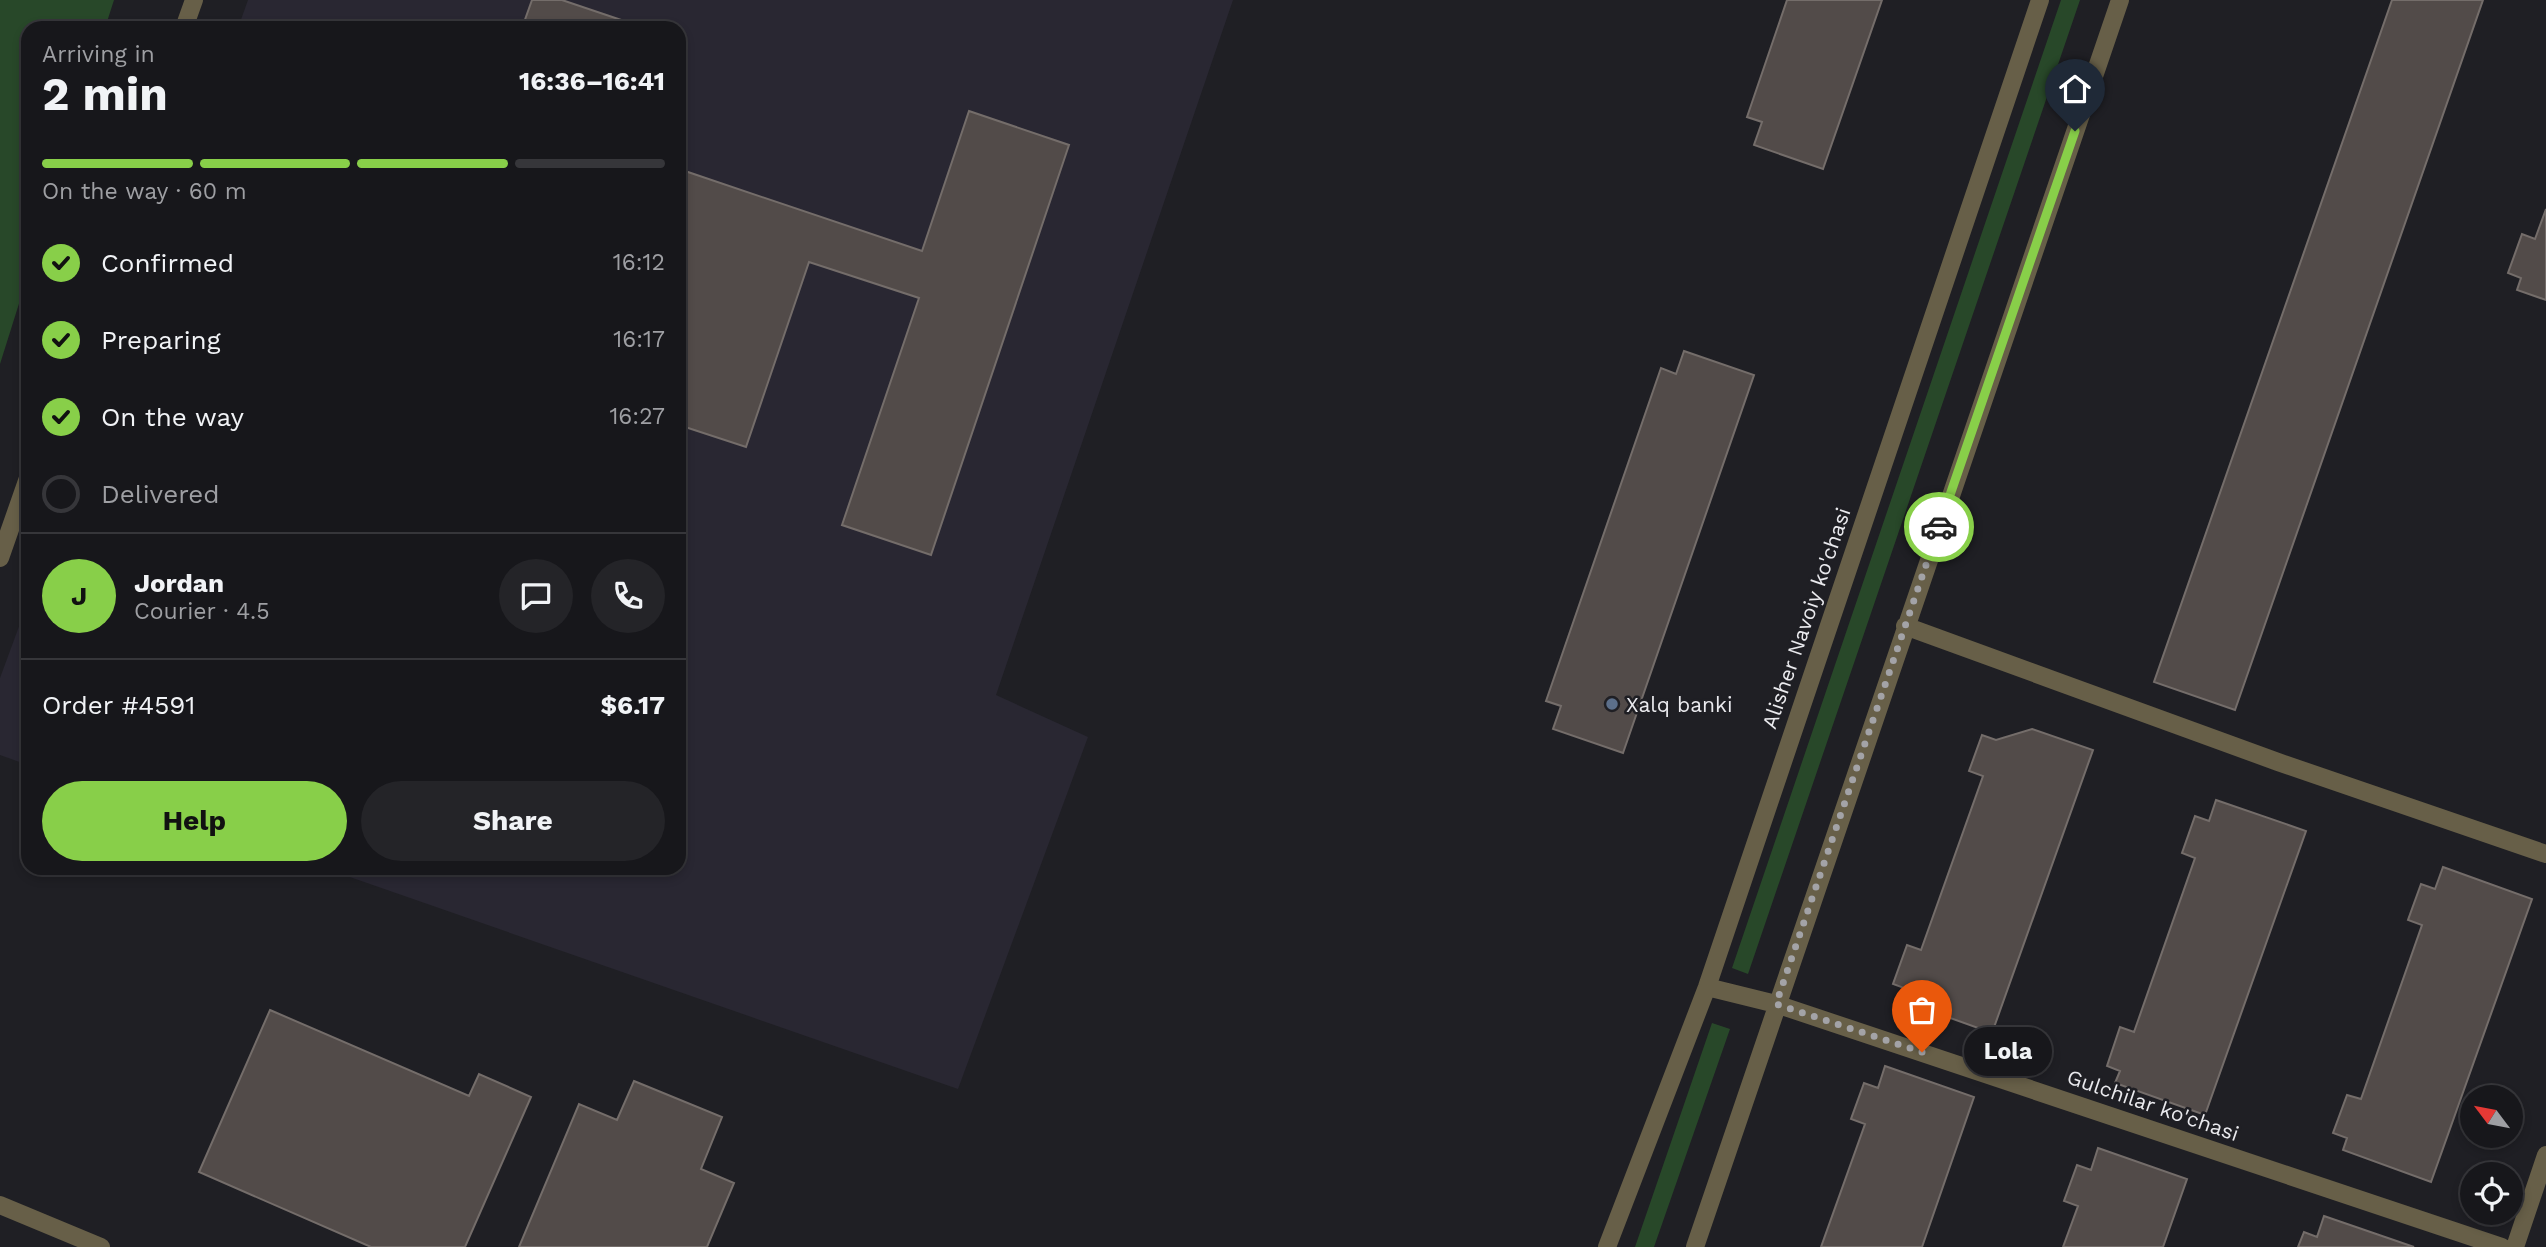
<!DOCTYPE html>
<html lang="en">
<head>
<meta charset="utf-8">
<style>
  :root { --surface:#17171b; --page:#242428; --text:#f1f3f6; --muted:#9e9fa3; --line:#36363a; --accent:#88cf49 }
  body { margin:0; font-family:"Work Sans",sans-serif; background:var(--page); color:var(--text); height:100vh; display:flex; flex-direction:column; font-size:26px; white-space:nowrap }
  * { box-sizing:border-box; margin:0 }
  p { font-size:23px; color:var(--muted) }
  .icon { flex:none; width:38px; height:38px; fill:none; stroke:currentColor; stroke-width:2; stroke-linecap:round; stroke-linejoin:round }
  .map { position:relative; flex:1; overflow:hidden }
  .details { position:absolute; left:21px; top:21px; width:665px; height:854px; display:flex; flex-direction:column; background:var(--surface); border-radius:21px; box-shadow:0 4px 10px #0003,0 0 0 2px var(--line) }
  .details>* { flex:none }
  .needle { width:46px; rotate:302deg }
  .buttons { position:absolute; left:2460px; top:1085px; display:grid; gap:14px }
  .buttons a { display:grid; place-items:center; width:63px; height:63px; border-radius:50%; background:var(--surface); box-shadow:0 4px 10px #0003,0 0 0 2px var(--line); font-size:35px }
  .pin { position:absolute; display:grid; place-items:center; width:60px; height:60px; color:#fff; margin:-72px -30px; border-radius:50% 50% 50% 0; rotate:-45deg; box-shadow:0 0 7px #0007 }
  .pin .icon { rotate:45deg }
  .courier { position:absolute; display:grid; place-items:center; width:70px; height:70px; margin:-35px; border:5px solid #88cf49; border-radius:50%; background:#fff; color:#222; box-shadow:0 2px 9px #0007 }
  .bubble { position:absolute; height:49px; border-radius:24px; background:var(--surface); box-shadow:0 4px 10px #0003,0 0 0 2px var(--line); font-size:23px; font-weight:700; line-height:49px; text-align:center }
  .summary em { font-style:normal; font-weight:700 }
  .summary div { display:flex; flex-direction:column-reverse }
  .summary { display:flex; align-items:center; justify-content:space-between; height:119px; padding:0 21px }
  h1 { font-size:46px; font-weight:700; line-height:52px }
  .bar { display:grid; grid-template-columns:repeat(4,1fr); gap:10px 7px; align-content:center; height:84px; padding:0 21px }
  .bar i { height:9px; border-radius:5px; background:var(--line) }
  .bar .selected { background:var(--accent) }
  .bar p { grid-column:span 4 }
  .line { display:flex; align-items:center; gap:18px; padding:0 21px; border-top:2px solid var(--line) }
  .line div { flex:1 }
  .round { display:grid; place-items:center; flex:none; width:74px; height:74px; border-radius:37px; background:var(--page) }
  ol { padding:0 21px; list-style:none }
  li { display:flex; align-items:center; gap:21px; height:77px }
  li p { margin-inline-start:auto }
  li .icon { padding:7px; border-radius:50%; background:var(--accent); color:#111; stroke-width:4 }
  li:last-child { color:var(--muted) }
  li i { width:38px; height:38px; border:4px solid var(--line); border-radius:50% }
  .action { display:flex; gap:14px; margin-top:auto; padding:14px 21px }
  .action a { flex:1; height:80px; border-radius:42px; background:var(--accent); color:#111; font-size:28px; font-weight:700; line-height:80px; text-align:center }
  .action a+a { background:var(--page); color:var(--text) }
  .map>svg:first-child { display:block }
</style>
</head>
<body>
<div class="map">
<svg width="2546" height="1247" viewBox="0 0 2546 1247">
  <rect width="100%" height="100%" fill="#1f1f24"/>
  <!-- built -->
  <path fill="#292732" d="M248,0H1233L996,695L1088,737L958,1089L324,868H679V28H238Z
    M28,602V765L0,755V678Z"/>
  <!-- green -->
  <path fill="#284829" d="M0,0H114L105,28H28V275L0,364Z
    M2061,0H2080L1748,974L1732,968Z
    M1712,1023L1730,1029L1654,1247H1635Z"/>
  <!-- building -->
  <path fill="#524b49" stroke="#746d6a" stroke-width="2" d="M532,0H562L645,28H522Z
    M1787,0H1882L1823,169L1754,145L1762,122L1747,117Z
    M2392,0H2483L2235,710L2154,682Z
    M969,111L1069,145L931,555L842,525L919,298L809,262L746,447L679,425V255L686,233L679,231V169L922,251Z
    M2546,209V300L2517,290L2521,278L2508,273L2522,234L2535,239Z
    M1684,351L1754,375L1623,753L1553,729L1561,706L1546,701L1661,368L1676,374Z
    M2032,729L2093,750L1992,1033L1903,1001L1907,989L1893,984L1907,945L1921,950L1983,776L1969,771L1982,735L1996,740Z
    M2216,800L2306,831L2205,1115L2115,1083L2120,1071L2107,1066L2120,1027L2134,1032L2195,858L2182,853L2195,816L2209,821Z
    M2443,867L2532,899L2431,1182L2343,1150L2347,1138L2333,1133L2347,1095L2361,1099L2422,925L2408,920L2421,884L2435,889Z
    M270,1010L469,1096L479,1074L531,1097L465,1247H371L199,1172Z
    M1885,1066L1974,1097L1922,1247H1821L1865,1124L1851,1119L1864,1083L1878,1088Z
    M634,1081L722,1117L701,1169L734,1183L707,1247H519L579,1104L617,1120Z
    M2098,1148L2187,1179L2163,1247H2063L2078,1206L2064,1201L2077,1165L2091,1170Z
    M2324,1216L2414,1247H2298L2304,1232L2317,1237Z"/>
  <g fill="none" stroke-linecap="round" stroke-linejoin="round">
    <!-- minor -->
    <path stroke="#675f48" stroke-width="18" d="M184,28L194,0
      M0,558L28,478
      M1905,626L2278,762L2546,854
      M1707,987L1776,1004L2502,1247
      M0,1205L101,1247
      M1607,1247L1707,987L2040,0
      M1695,1247L2120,0
      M2515,1247L2546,1155"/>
  </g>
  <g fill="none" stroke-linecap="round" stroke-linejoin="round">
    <!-- done -->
    <path stroke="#a3a3a7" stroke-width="7" stroke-dasharray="0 12.6" d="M1922,1052L1776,1004L1939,527"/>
    <!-- route -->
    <path stroke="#88cf49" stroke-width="9" d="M1939,527L2075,131"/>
  </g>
  <!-- markers -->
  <circle fill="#5c6f8a" stroke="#1f1f24" stroke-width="2.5" cx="1612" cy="704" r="7"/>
  <g text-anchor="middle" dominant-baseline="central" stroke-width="5" stroke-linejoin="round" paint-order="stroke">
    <!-- street labels -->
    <g font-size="21" fill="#eaeaee" stroke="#1f1f24">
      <text transform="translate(1806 618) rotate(-71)">Alisher Navoiy ko'chasi</text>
      <text transform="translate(2153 1105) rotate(19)">Gulchilar ko'chasi</text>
    </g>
    <!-- poi labels -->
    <g font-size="21" fill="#eaeaee" stroke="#1f1f24" text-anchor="start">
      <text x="1626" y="704">Xalq banki</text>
    </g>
  </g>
</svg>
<div class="buttons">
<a><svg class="needle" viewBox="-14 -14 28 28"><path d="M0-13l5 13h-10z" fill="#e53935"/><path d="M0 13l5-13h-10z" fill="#9e9fa3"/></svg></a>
<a><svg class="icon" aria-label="locate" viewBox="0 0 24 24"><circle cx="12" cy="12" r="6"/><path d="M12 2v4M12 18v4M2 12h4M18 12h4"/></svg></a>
</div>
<div class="pin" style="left:1922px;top:1052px;background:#ea580c"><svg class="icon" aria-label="bag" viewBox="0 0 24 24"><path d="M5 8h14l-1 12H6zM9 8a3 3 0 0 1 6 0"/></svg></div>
<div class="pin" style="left:2075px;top:131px;background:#1f2937"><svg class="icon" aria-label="home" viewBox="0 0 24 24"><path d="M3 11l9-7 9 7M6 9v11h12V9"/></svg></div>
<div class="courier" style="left:1939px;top:527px"><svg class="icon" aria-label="car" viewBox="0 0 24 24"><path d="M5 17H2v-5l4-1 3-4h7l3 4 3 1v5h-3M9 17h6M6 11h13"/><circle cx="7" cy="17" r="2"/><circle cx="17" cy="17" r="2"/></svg></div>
<div class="bubble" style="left:1964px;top:1027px;width:88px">Lola</div>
<section class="details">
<div class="summary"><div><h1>2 min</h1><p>Arriving in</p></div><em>16:36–16:41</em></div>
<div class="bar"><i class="selected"></i><i class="selected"></i><i class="selected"></i><i></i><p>On the way · 60 m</p></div>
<ol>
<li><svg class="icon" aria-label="check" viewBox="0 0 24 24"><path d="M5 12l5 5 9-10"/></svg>Confirmed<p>16:12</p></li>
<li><svg class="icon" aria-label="check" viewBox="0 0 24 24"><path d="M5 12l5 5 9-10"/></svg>Preparing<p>16:17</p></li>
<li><svg class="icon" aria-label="check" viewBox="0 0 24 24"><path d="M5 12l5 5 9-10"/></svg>On the way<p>16:27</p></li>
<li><i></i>Delivered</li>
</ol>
<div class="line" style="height:126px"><b class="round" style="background:var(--accent);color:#111">J</b><div><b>Jordan</b><p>Courier · 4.5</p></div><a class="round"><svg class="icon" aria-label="chat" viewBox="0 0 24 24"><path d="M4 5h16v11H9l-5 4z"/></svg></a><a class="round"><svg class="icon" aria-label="phone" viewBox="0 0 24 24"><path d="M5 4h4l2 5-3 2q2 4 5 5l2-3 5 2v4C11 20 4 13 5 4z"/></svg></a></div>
<div class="line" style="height:91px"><div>Order #4591</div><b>$6.17</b></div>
<div class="action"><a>Help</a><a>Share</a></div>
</section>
</div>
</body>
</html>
